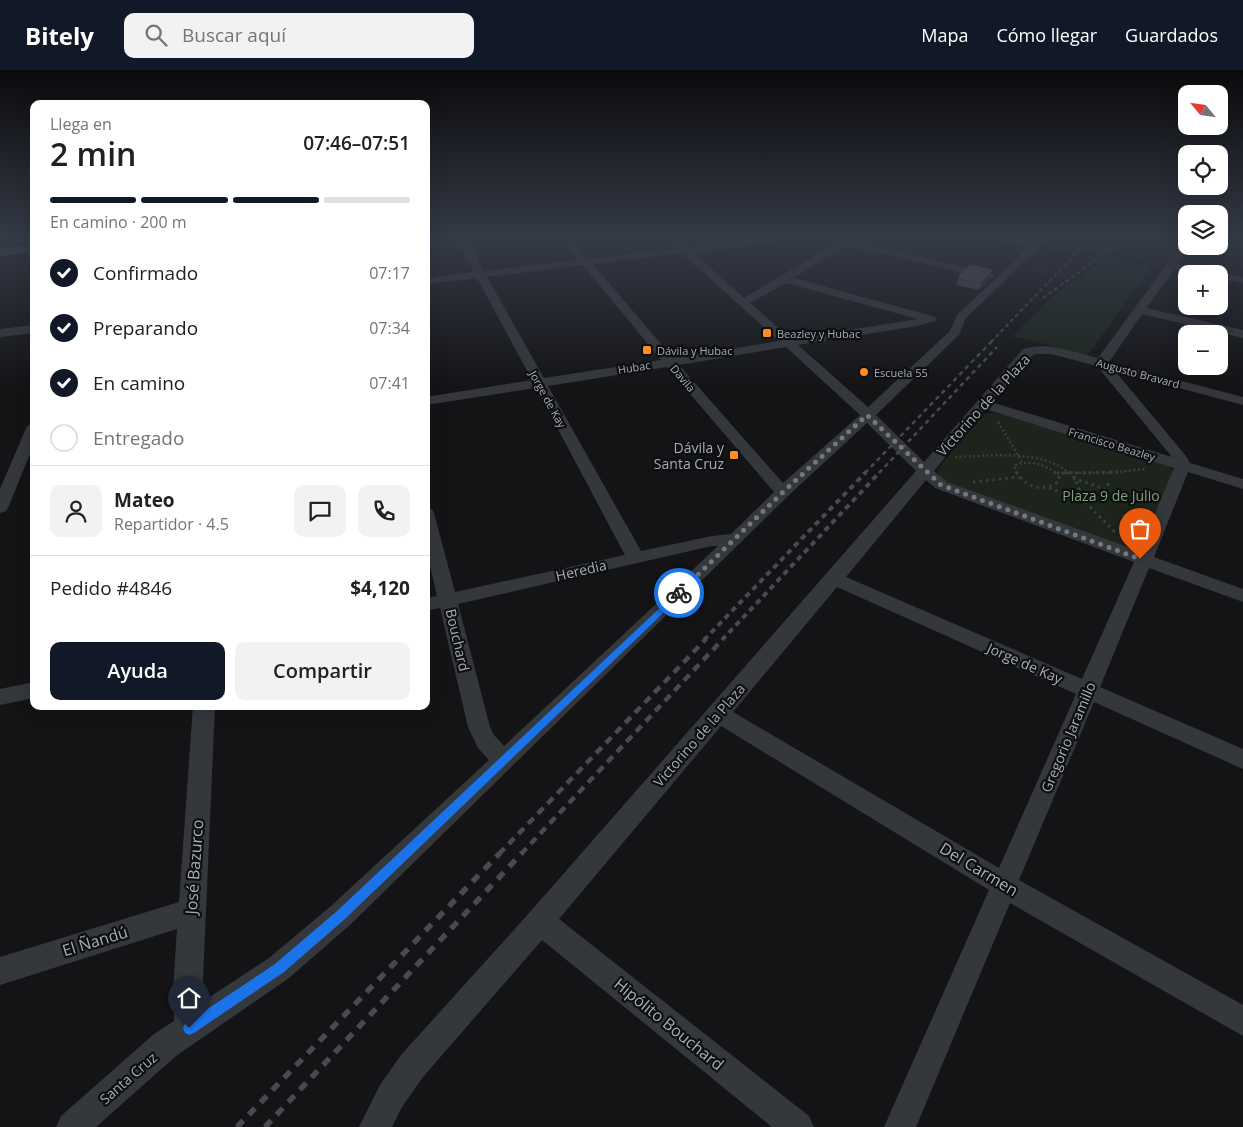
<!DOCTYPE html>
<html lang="es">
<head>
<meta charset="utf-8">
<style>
  :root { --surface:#fff; --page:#f2f2f2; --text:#202124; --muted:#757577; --line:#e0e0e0; --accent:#111827 }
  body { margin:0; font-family:"Open Sans",sans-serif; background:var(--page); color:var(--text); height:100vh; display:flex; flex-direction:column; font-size:19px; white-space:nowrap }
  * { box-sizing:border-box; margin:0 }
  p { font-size:16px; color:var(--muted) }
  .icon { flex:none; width:28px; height:28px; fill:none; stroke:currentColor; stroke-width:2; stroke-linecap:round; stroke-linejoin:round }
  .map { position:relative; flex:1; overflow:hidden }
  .side { position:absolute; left:30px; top:30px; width:400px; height:610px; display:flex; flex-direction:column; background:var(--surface); border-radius:10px; box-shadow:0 5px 20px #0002 }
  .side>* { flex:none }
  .needle { width:32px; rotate:299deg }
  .fabs { position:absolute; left:1178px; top:15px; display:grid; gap:10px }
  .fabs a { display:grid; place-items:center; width:50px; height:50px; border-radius:10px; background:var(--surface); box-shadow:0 5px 20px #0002; font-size:25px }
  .pin { position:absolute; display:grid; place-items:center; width:42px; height:42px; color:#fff; margin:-51px -21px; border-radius:50% 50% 50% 0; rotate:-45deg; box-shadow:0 0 5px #0007 }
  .pin .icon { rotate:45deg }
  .courier { position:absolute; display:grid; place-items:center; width:50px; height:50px; margin:-25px; border:4px solid #1a73e8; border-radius:50%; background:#fff; color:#222; box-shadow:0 1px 6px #0007 }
  .headline em { font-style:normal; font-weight:600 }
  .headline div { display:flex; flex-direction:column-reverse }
  .headline { display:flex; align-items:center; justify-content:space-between; height:85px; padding:0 20px }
  h1 { font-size:32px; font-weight:600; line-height:38px }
  .bar { display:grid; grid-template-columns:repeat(4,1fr); gap:8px 5px; align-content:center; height:60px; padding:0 20px }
  .bar i { height:6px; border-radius:4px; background:var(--line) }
  .bar .current { background:var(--accent) }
  .bar p { grid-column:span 4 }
  .line { display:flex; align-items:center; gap:12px; padding:0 20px; border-top:1px solid var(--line) }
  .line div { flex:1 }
  .round { display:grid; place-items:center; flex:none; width:52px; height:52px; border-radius:10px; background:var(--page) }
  ol { padding:0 20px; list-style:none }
  li { display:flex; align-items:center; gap:15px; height:55px }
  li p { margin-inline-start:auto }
  li .icon { padding:5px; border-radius:50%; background:var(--accent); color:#fff; stroke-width:4 }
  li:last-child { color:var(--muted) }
  li i { width:28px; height:28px; border:2px solid var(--line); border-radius:50% }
  .action { display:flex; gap:10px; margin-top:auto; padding:10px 20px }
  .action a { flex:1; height:58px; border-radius:10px; background:var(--accent); color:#fff; font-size:20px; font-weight:600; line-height:58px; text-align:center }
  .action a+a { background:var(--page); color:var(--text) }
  header { display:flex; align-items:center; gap:30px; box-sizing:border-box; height:70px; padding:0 25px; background:var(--accent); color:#fff }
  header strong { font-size:24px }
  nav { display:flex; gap:28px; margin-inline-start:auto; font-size:18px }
  .search { width:350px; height:45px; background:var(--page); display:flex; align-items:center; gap:12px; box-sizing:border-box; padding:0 18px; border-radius:10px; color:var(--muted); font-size:19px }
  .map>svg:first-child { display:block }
</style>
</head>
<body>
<header>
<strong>Bitely</strong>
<div class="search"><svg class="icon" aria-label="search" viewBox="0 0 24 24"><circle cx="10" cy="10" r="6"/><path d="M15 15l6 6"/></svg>Buscar aquí</div>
<nav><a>Mapa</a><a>Cómo llegar</a><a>Guardados</a></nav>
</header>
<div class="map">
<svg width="1243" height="1057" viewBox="0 0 1243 1057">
  <rect width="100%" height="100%" fill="#141416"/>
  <!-- green -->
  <path fill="#1c241b" d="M1109,187L1151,196L1088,285L1013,266L1051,228L1076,209L1080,210Z
    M988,343H996L1163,393L1172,398V405L1140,476L1133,480L949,414L939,406L937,400L982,345Z"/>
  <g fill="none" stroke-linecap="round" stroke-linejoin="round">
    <!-- path-far2 -->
    <path stroke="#3a3e42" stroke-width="2" stroke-dasharray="1 2" stroke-linecap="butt" d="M1080,174L1086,169
      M1095,177L1100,172
      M1049,179L1067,183L1076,174L1144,188L1157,196
      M1029,198L1078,208L1099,195L1122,169"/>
    <!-- path-far1 -->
    <path stroke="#3a3e42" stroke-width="2.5" stroke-dasharray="2 2.5" stroke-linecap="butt" d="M998,352L1022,392
      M955,387C989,386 1042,379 1069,403
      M1017,403L1014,396C1027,389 1044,394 1056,403
      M1057,403H1107L1145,399"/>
    <!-- path -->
    <path stroke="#3a3e42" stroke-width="3" stroke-dasharray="2.5 4" stroke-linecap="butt" d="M1016,402C1027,418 1042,422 1058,412L1059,407L1054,402
      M1068,402L1075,408L1081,424L1078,429
      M1057,403L1119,402
      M1073,408L1105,419
      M973,412L1019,407
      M1049,418L1085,432L1116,463
      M1101,427L1110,411"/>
    <!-- minor -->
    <path fill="#34373b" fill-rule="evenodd" d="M456,169H466L484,201L578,190L561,169H571L588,189L677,178L667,169H678L687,177L753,169H783L778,172L693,182L744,228L836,173L828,169H854L853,171L994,204L995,206L990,209L846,175L794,208L932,246L937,249L935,251L917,256L798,275L868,337L950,261L957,245L1037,169H1048L966,248L959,265L876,345L924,392L1023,279C1048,271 1073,282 1098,288L1162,201L1183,169H1186L1188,176L1177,194L1210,201L1215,204H1193L1174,200L1146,238L1243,260V268L1142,244L1109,292L1243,327V335L1115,301L1186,386L1190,393L1243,409V419L1188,402L1154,487L1243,519V532L1149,498L1100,617L1243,679V699L1094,632L1019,810L1243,935V966L1010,833L916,1057H884L989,820L721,656L559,849L809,1046L814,1057H772L542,870L423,1007L402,1037L392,1057H359L380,1015L401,985L530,842L916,401L867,353L789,425L351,854L289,908L176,986L96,1057H56L61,1046L154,964L174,951L173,921L177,859L0,915V887L179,832L193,636H215L202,932L269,888L331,836L489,690L478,678L468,657L440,538L426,541V528L437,526L426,479V438L432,439L434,443L455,522L625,485L536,318L426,335V327L532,310L477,208L426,214V208L474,202ZM682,183L779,271L673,288L593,194ZM583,195L661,290L544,308L487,207ZM786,213L918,249L791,269L750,233ZM786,277L860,345L783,413L679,295ZM1034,284H1051L1097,296L1172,387L991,332ZM667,297L774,422L731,464L712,466L641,481L548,316ZM985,339L1174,398L1139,481L947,412L934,401ZM926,410L935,418L1134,492L1082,609L846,507ZM712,476H718L504,676L494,665L490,657L458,534ZM837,517L1076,624L999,798L733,642Z
      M1219,203L1243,207V213L1219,209V204H1215Z
      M34,255V263L0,267V259Z
      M34,352V374L8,438L6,441L0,443V419L27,356Z
      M34,612V628L0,635V619Z"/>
    <!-- major -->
    <path fill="#50545b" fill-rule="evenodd" d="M34,174V182L0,186V178Z"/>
    <!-- rail-far4 -->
    <path stroke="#474b50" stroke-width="2" stroke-dasharray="4 3" stroke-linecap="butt" d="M1043,228L1096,190L1115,169
      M991,272L1090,169"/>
    <!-- rail-far3 -->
    <path stroke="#474b50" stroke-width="2.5" stroke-dasharray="4.5 4" stroke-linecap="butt" d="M865,403L992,271
      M879,403L997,277"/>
    <!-- rail-far2 -->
    <path stroke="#474b50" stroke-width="4" stroke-dasharray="5.5 4.5" stroke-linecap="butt" d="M704,570L866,402
      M722,570L880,402"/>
    <!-- rail-far1 -->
    <path stroke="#474b50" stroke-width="4.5" stroke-dasharray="8 6" stroke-linecap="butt" d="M499,784L706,569
      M521,784L723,569"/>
    <!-- rail -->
    <path stroke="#474b50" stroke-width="5.5" stroke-dasharray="9 8" stroke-linecap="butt" d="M237,1057L500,783
      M265,1057L522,783"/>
  </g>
  <!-- wall -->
  <path fill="#45474c" d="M1002,169H1034L1027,176L1001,170Z
    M959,206L989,210L979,220L956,215Z"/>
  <!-- shaded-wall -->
  <path fill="#2d2e32" d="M1029,169H1034L1027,176Z
    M992,200L989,210L979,220L982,211Z"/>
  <!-- building -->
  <path fill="#4f5258" stroke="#5d6067" d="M970,195L992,200L982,211L959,206Z"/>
  <!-- sky -->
  <linearGradient id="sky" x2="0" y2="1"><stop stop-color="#0b0b0c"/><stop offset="0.53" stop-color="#343a47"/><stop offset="1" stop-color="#343a47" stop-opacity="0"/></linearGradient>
  <rect width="1243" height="317" fill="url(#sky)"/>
  <!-- route -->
  <path fill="#1a73e8" d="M679,520L682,521V525L345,849L284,902L194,963L189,965L185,963L183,958L185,954L275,894L337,841Z"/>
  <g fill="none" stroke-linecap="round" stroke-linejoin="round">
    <!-- done -->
    <path stroke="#72787f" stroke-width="5" stroke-dasharray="0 9" d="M679,523L783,422L867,345L941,415L1140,489"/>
  </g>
  <!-- markers -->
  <g fill="#ff8d23" stroke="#0f0f11" stroke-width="2">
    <rect x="762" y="258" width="10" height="10" rx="2.5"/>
    <rect x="642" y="275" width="10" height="10" rx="2.5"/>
    <circle cx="864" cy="302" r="5"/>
    <rect x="729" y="380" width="10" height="10" rx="2.5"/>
  </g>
  <g text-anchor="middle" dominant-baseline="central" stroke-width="4.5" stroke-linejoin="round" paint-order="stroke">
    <!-- far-poi labels -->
    <g font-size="11" fill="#a4aeb8" stroke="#0f0f11" text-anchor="start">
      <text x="777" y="263">Beazley y Hubac</text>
      <text x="657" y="280">Dávila y Hubac</text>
      <text x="874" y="302">Escuela 55</text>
    </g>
    <!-- far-street labels -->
    <g font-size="11" fill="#a4aeb8" stroke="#0f0f11">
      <text transform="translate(634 297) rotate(-9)">Hubac</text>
      <text transform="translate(1138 303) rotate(15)">Augusto Bravard</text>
      <text transform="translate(683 308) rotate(50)">Davila</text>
      <text transform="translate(548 329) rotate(61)">Jorge de Kay</text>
      <text transform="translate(1112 374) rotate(17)">Francisco Beazley</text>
    </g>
    <!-- street labels -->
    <g font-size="14" fill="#a4aeb8" stroke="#0f0f11">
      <text transform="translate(983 335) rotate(-48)">Victorino de la Plaza</text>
      <text transform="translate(581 500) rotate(-13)">Heredia</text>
      <text transform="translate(458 570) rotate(77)">Bouchard</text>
      <text transform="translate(1025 593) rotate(24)">Jorge de Kay</text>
      <text transform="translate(699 665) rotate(-49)">Victorino de la Plaza</text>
      <text transform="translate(1068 667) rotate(-67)">Gregorio Jaramillo</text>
      <text transform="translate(128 1008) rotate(-41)">Santa Cruz</text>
    </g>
    <!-- poi labels -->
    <g font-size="14" fill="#a4aeb8" stroke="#0f0f11" text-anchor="end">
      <text x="724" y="377">Dávila y<tspan x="724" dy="16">Santa Cruz</tspan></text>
    </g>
    <!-- park labels -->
    <g font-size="14" fill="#7ea579" stroke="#0f0f11">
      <text x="1111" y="425">Plaza 9 de Julio</text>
    </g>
    <!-- near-street labels -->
    <g font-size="16" fill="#a4aeb8" stroke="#0f0f11">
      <text transform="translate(194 797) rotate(-86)">José Bazurco</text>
      <text transform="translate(979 799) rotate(31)">Del Carmen</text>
      <text transform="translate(95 871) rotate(-17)">El Ñandú</text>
      <text transform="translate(669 954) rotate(39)">Hipólito Bouchard</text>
    </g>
  </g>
</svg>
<div class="fabs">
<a><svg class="needle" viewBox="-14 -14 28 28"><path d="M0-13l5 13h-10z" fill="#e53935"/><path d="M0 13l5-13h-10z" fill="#757577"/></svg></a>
<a><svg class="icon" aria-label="locate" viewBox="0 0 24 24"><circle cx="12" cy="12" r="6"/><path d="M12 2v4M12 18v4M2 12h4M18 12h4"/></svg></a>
<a><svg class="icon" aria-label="layers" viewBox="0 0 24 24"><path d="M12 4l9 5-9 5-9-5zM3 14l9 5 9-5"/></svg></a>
<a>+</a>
<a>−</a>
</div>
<div class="pin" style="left:1140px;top:489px;background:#ea580c"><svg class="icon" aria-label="bag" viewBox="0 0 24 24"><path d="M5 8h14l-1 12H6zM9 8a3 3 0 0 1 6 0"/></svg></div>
<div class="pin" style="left:189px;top:958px;background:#1f2937"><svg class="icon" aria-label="home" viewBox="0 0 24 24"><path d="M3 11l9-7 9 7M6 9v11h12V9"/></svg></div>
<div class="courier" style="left:679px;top:523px"><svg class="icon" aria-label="bike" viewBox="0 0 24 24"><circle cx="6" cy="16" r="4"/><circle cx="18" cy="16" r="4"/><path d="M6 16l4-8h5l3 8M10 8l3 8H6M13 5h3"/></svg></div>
<section class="side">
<div class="headline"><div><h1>2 min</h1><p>Llega en</p></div><em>07:46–07:51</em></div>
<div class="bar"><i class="current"></i><i class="current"></i><i class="current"></i><i></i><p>En camino · 200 m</p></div>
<ol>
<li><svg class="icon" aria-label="check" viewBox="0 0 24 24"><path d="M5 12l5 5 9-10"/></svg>Confirmado<p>07:17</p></li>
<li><svg class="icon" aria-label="check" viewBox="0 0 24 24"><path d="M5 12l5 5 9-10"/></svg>Preparando<p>07:34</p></li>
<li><svg class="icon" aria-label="check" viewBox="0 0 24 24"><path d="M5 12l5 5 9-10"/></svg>En camino<p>07:41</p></li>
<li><i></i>Entregado</li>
</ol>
<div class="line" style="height:90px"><a class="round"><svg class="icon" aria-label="person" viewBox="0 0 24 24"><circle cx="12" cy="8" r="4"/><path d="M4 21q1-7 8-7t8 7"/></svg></a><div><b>Mateo</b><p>Repartidor · 4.5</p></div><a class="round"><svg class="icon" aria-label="chat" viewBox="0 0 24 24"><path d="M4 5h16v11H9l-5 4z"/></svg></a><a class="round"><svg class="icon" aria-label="phone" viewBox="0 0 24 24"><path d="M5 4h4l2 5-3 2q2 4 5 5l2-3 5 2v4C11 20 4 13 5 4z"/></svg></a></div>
<div class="line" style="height:65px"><div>Pedido #4846</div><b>$4,120</b></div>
<div class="action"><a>Ayuda</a><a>Compartir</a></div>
</section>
</div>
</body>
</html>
